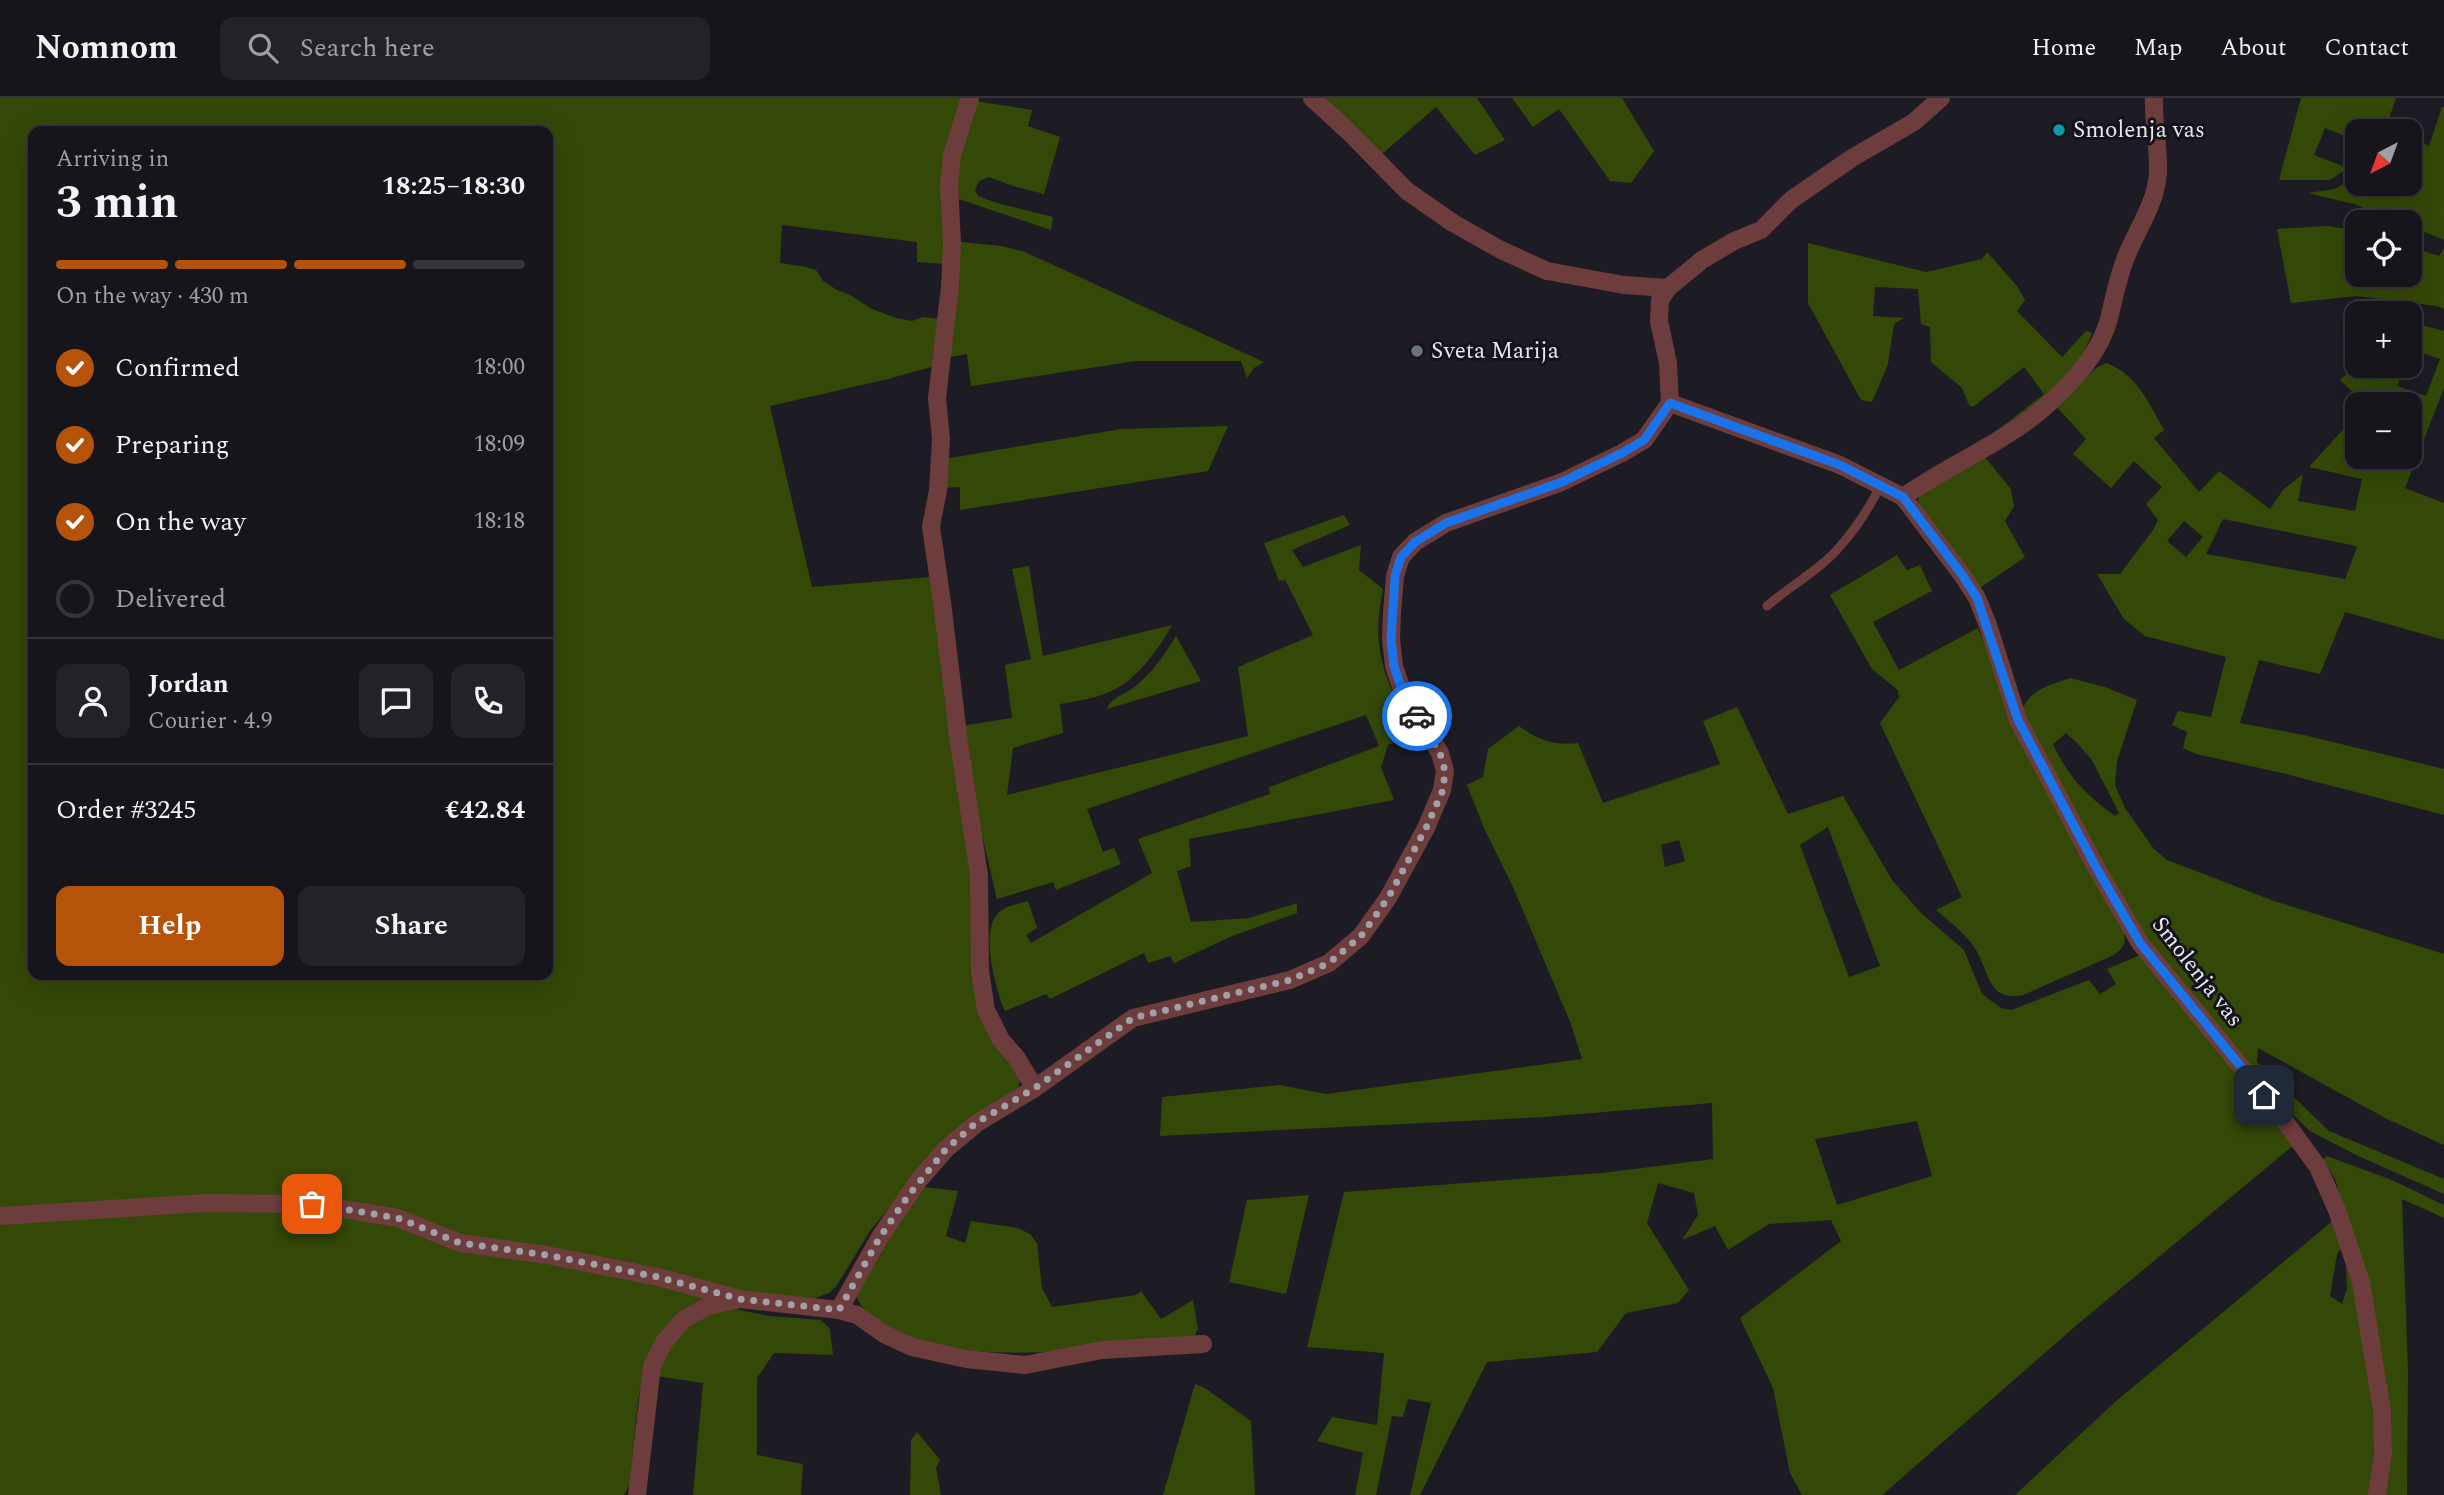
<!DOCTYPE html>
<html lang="en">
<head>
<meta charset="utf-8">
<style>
  :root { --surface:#16151b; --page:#232228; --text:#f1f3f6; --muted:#9e9fa3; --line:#35343a; --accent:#b45309 }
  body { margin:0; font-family:Spectral,serif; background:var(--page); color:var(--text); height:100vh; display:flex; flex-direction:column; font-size:26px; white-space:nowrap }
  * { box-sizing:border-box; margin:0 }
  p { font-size:23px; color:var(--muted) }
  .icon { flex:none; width:38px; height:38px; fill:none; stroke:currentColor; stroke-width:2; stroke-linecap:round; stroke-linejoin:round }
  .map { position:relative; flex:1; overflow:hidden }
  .side { position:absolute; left:28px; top:28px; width:525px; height:854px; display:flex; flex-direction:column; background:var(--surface); border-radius:14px; box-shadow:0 7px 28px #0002,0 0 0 2px var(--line) }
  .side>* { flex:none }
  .needle { width:46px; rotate:221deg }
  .controls { position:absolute; left:2345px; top:21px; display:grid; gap:14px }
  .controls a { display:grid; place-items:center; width:77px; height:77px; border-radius:14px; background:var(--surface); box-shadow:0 7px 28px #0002,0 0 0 2px var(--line); font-size:35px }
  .pin { position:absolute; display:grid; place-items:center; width:60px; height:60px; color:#fff; margin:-30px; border-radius:14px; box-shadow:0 4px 10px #0006 }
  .courier { position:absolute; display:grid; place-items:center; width:70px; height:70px; margin:-35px; border:5px solid #1a73e8; border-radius:50%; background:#fff; color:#222; box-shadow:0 2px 9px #0007 }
  .head em { font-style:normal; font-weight:700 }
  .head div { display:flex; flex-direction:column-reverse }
  .head { display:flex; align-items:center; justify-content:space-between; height:119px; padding:0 28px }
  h1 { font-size:46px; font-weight:700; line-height:52px }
  .bar { display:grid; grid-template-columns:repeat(4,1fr); gap:10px 7px; align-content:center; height:84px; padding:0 28px }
  .bar i { height:9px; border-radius:5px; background:var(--line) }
  .bar .on { background:var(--accent) }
  .bar p { grid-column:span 4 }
  .line { display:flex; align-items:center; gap:18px; padding:0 28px; border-top:2px solid var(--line) }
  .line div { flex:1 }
  .round { display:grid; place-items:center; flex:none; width:74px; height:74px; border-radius:14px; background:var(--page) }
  ol { padding:0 28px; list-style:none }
  li { display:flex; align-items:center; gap:21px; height:77px }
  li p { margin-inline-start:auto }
  li .icon { padding:7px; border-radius:50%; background:var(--accent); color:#fff; stroke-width:4 }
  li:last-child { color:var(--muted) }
  li i { width:38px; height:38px; border:4px solid var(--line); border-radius:50% }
  .cta { display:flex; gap:14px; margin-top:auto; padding:14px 28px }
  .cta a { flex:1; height:80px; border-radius:14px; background:var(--accent); color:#fff; font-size:28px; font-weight:700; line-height:80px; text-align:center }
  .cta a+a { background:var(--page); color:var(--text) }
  header { display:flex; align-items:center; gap:42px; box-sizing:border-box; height:98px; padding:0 35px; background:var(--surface); border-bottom:2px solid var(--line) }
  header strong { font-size:33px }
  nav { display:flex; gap:38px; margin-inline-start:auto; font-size:24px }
  .search { width:490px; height:63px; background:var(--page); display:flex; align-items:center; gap:18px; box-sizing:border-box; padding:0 24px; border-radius:14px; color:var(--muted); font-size:26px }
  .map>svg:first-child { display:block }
</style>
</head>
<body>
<header>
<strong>Nomnom</strong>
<div class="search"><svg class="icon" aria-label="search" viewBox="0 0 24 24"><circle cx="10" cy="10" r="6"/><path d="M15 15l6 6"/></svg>Search here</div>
<nav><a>Home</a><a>Map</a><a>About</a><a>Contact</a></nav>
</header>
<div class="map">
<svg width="2444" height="1397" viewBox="0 0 2444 1397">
  <rect width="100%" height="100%" fill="#1d1c24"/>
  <!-- green -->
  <path fill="#344807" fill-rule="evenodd" d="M0,0H965L946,166L917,164V144L782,127L780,165L806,169L816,172L823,183L837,192L850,197L872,211L896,220L912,223L923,219L940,221L935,268L888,281L770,308L812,489L931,479L942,537L950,641L982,810L976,887L1021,980L1017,994L914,1080L870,1133L837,1187L829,1195L813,1201L728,1195L646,1263L638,1302L630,1385L624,1397H0ZM33,33H548V877H33Z
    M1325,0H1477L1505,42L1475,57L1436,9L1381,57Z
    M1512,0H1622L1654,53L1631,85L1610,83L1559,11L1533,29Z
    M2301,0H2396L2386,29L2395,33H2357V46L2353,41L2325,30L2314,57L2348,70L2330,82H2279Z
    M975,3L1032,12L1028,28L1060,39L1044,96L1013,88L989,79L979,83L975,92L978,98C1002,108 1028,112 1053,119L1051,132L956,100L957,67Z
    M2442,9H2444V142L2410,128V124H2399L2354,106L2308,95L2335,91L2357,78V86H2410V40L2429,48Z
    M2328,128L2357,133V177H2410V149L2439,158L2444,150V211L2437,208L2356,198L2291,205L2277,131Z
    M961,144L1002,148L1025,154L1264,264L1254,270L1247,280L1241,263H1136L971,288L967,256L945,260Z
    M1808,145L1926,174L1982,161L1987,154L2017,188L2025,202L2017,213L2062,259L2086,233L2092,235C2076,282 2031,311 1994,341L1990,338L2044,296L2024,269L1973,309L1969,307L1962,290L1931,264L1930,229L1921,226L1918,191L1875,189L1873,218L1904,220L1894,226L1888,266L1872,304L1861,302L1808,205Z
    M2410,224L2444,233V290L2405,390L2444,405V542L2345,514L2320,576L2259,562L2240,625L2304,637L2444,671V717L2282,675L2196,656L2183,650L2187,634L2172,627L2178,613L2211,619L2226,559L2145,538L2124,521L2097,476H2120L2153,432L2158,422L2146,406L2162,389L2134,363L2111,390L2073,356L2086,341L2056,308L2096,270L2106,265C2137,276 2148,304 2164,332L2154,340L2199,394L2219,373L2270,411L2283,392L2303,376L2298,403L2355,413L2362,381L2309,369L2357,316V359H2410V306H2366L2340,282L2357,267L2404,268L2397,288L2426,298L2440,261L2411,251L2410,253ZM2223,421L2356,448L2357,449L2345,481L2206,456ZM2184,423L2203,439L2186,459L2167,443Z
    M1228,328L1208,373L960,412V389L944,390V361L1121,331Z
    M1983,357L2011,391L2014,408L2005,423L2025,459L1980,490L1920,409L1918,402L1922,393Z
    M1344,417L1350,427L1292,452L1303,469L1361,447L1359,472L1383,491C1370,557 1386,578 1412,636L1388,647L1381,669L1394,702L1189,741L1191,768L1177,773L1191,824L1249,820L1297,805V815L1232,838L1174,865L1170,858L1148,865L1144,855L1050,901L1046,896L1005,913C996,892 977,828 1002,812C1009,807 1020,806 1028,803L1037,830L1026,837L1031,845L1152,775L1138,741L1270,696L1269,689L1379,648L1366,617L1087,711L1103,754L1114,750L1121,766L1056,792L1053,784L997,801L974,703L961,628L1012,620L1005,567L1031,561L1012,471L1029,468L1043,558L1172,527C1159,551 1135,584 1109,594C1094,601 1076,603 1060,606L1063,635L1013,650L1007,697L1248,638L1238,569L1313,537L1285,482L1279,483L1264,445Z
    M1897,457L1907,472L1920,467L1932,493L1873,524L1899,572L1978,530L2000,582L2123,830C2126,843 2126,848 2114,857L2023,897C1985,905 1990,869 1972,846C1962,833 1949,823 1936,812L1962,799L1880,625L1899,599L1898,592L1872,571L1830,497Z
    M1176,538L1201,583L1107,611C1110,600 1124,597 1133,590C1151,576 1164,558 1176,538Z
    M2070,580L2105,589L2137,602L2117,663L2115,687L2125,710L2154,751L2167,762L2274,803L2444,856V1047L2387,1021L2258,950L2257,964L2329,1033L2444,1081V1096L2356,1057L2310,1033L2284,1008L2137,830L2021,614C2030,591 2048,588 2070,580ZM2066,635L2077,645L2092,662L2119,715L2115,718C2085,696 2069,680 2053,646Z
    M1737,609L1788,716L1843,698L1892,782L1921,815L1964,852L1982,896L2001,910L2011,912L2089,882L2100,896L2116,886L2107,871L2140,857L2295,1046L2078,1226L1882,1397H1802L1790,1375L1773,1290L1740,1220L1841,1143L1831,1122L1769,1126L1728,1152L1715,1128L1682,1142L1698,1117L1694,1095L1658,1085L1647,1125L1689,1192L1678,1205L1626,1215L1597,1254L1487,1264L1420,1397H1410L1431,1305L1408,1301L1403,1319L1392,1318L1376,1397H1355L1363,1355L1317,1343L1332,1319L1377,1327L1384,1255L1307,1249L1344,1094L1602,1075L1713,1061L1712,1005L1544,1019L1160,1038L1162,999L1280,987L1326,996L1582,961L1571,926L1513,789L1484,730L1467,687L1483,679L1488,651L1519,628C1538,642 1554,648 1578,645L1603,705L1720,666L1703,623ZM1828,729L1880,868L1849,879L1800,747ZM1679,742L1685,763L1665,769L1661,747ZM1917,1023L1932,1078L1837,1107L1815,1041Z
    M2327,1058L2392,1082L2444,1107V1120L2402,1101L2408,1272L2407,1397H2381L2362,1167L2335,1081L2323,1061Z
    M923,1089L958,1093L946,1138L965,1145L971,1123L1018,1130L1030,1136L1037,1145L1042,1190L1052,1209L1136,1197L1141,1193L1161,1221L1193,1202L1198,1231L1194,1239C1108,1248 929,1281 864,1211C859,1206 857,1198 854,1192L857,1186L877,1163L899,1123Z
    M1309,1097L1286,1196L1229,1184L1247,1102Z
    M2335,1121L2343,1147L2337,1156L2330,1198L2342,1206L2347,1191L2346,1168L2349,1161L2371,1265L2377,1363L2370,1397H2015L2115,1304Z
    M720,1208L769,1218L821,1222L830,1231L833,1257L774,1255L757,1280V1357L803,1366L801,1397H693L703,1285L656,1278L675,1238Z
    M1195,1286L1205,1290L1251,1323L1255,1397H1163Z
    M917,1334L940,1362L936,1370L941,1397H910L911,1342Z"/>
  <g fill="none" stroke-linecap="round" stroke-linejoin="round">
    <!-- lane -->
    <path stroke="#6d3c3d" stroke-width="9" d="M1767,508C1791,487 1822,471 1842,446C1858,428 1870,408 1881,387"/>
    <!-- street -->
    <path stroke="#6d3c3d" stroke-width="18" d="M970,0L952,57L949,87L952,144L950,189L937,300L941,341L938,392L931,429L942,504L959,645L979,777L980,873L986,912L1001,942L1016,959L1035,990
      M1312,0L1348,33L1407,93L1453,125L1501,152L1547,173L1624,187L1668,190
      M1941,0L1914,24L1852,60L1791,102L1761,132L1734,143L1702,162L1668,190L1660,202L1659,223L1668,265L1670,305L1840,367L1903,399L1963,478L1977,500L1988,527L2018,622L2097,771L2140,845L2278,1014L2318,1069L2337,1112L2361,1184L2382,1313L2383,1356L2377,1397
      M1903,399C1947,368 1997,348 2039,314C2068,290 2099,258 2109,221C2114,200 2118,179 2126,159C2137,131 2156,106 2158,75C2159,50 2153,25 2154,0
      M0,1118L205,1105L312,1106L398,1120L460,1145L547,1157L658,1179L740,1201
      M1203,1246L1102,1252L1025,1267L966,1261L912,1249L884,1236L857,1217L839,1212L880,1139L918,1083L946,1051L977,1025L1035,990L1133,920L1290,882L1329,865L1361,838L1388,800L1426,730L1442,692L1445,673L1440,655L1402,592L1394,568L1391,541L1392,515L1395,478L1401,459L1415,444L1446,425L1562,384L1622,355L1644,342L1670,305
      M637,1397L652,1268L664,1244L683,1222L708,1208L740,1201L839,1212"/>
  </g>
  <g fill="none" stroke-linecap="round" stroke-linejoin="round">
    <!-- done -->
    <path stroke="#a1a0a7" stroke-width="7" stroke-dasharray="0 12.6" d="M312,1106L398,1120L460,1145L547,1157L658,1179L740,1201L839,1212L880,1139L908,1098L946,1051L976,1025L1035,990L1133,920L1290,882L1329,865L1361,838L1388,800L1426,730L1443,692L1445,673L1440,655L1417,618"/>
    <!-- route -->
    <path stroke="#1a73e8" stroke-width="9" d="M1417,618L1402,592L1394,568L1391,541L1395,478L1401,459L1415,444L1446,425L1562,384L1622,355L1644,342L1670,305L1840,367L1903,399L1963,478L1977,500L2018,622L2097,771L2140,845L2264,997"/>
  </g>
  <!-- markers -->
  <circle fill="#0f9aa8" stroke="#14131b" stroke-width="2.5" cx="2059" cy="32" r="7"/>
  <circle fill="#6b7280" stroke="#14131b" stroke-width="2.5" cx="1417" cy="253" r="7"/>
  <g text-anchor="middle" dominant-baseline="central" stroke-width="6" stroke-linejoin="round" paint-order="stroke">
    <!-- poi labels -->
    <g font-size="23" fill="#e8e7ed" stroke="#14131b" text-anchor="start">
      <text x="2073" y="32">Smolenja vas</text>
      <text x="1431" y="253">Sveta Marija</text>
    </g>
    <!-- street labels -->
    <g font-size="23" fill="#e8e7ed" stroke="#14131b">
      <text transform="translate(2197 874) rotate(52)">Smolenja vas</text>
    </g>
  </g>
</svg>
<div class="controls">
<a><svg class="needle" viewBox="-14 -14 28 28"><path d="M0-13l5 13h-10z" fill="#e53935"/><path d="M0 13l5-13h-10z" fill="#9e9fa3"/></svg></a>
<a><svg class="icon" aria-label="locate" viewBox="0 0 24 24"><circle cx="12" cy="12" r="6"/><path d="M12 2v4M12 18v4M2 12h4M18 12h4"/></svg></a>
<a>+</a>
<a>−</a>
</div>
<div class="pin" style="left:312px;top:1106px;background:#ea580c"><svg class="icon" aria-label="bag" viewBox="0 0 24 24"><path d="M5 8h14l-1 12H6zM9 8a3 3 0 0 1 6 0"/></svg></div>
<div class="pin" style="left:2264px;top:997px;background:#1f2937"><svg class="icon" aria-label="home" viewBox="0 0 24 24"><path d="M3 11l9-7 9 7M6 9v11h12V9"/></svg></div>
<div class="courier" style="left:1417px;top:618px"><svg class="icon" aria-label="car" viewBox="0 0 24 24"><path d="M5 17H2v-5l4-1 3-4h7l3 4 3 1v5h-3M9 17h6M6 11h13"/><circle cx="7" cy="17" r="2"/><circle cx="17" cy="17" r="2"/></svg></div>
<section class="side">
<div class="head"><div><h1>3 min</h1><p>Arriving in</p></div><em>18:25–18:30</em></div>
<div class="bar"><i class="on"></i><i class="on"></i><i class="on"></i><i></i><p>On the way · 430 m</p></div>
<ol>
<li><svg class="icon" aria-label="check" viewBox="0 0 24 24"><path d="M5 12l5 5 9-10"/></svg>Confirmed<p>18:00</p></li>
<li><svg class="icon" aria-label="check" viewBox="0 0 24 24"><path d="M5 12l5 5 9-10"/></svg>Preparing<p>18:09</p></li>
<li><svg class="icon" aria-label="check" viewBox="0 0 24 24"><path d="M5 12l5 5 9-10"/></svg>On the way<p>18:18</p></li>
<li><i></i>Delivered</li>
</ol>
<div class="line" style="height:126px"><a class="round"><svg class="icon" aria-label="person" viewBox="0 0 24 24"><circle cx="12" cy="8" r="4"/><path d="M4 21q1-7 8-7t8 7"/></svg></a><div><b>Jordan</b><p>Courier · 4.9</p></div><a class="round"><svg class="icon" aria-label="chat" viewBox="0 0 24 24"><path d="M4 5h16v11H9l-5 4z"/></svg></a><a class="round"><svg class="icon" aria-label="phone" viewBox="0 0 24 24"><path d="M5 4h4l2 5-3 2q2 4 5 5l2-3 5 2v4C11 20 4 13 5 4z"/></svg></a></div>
<div class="line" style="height:91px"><div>Order #3245</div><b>€42.84</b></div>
<div class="cta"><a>Help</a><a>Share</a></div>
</section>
</div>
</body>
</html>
